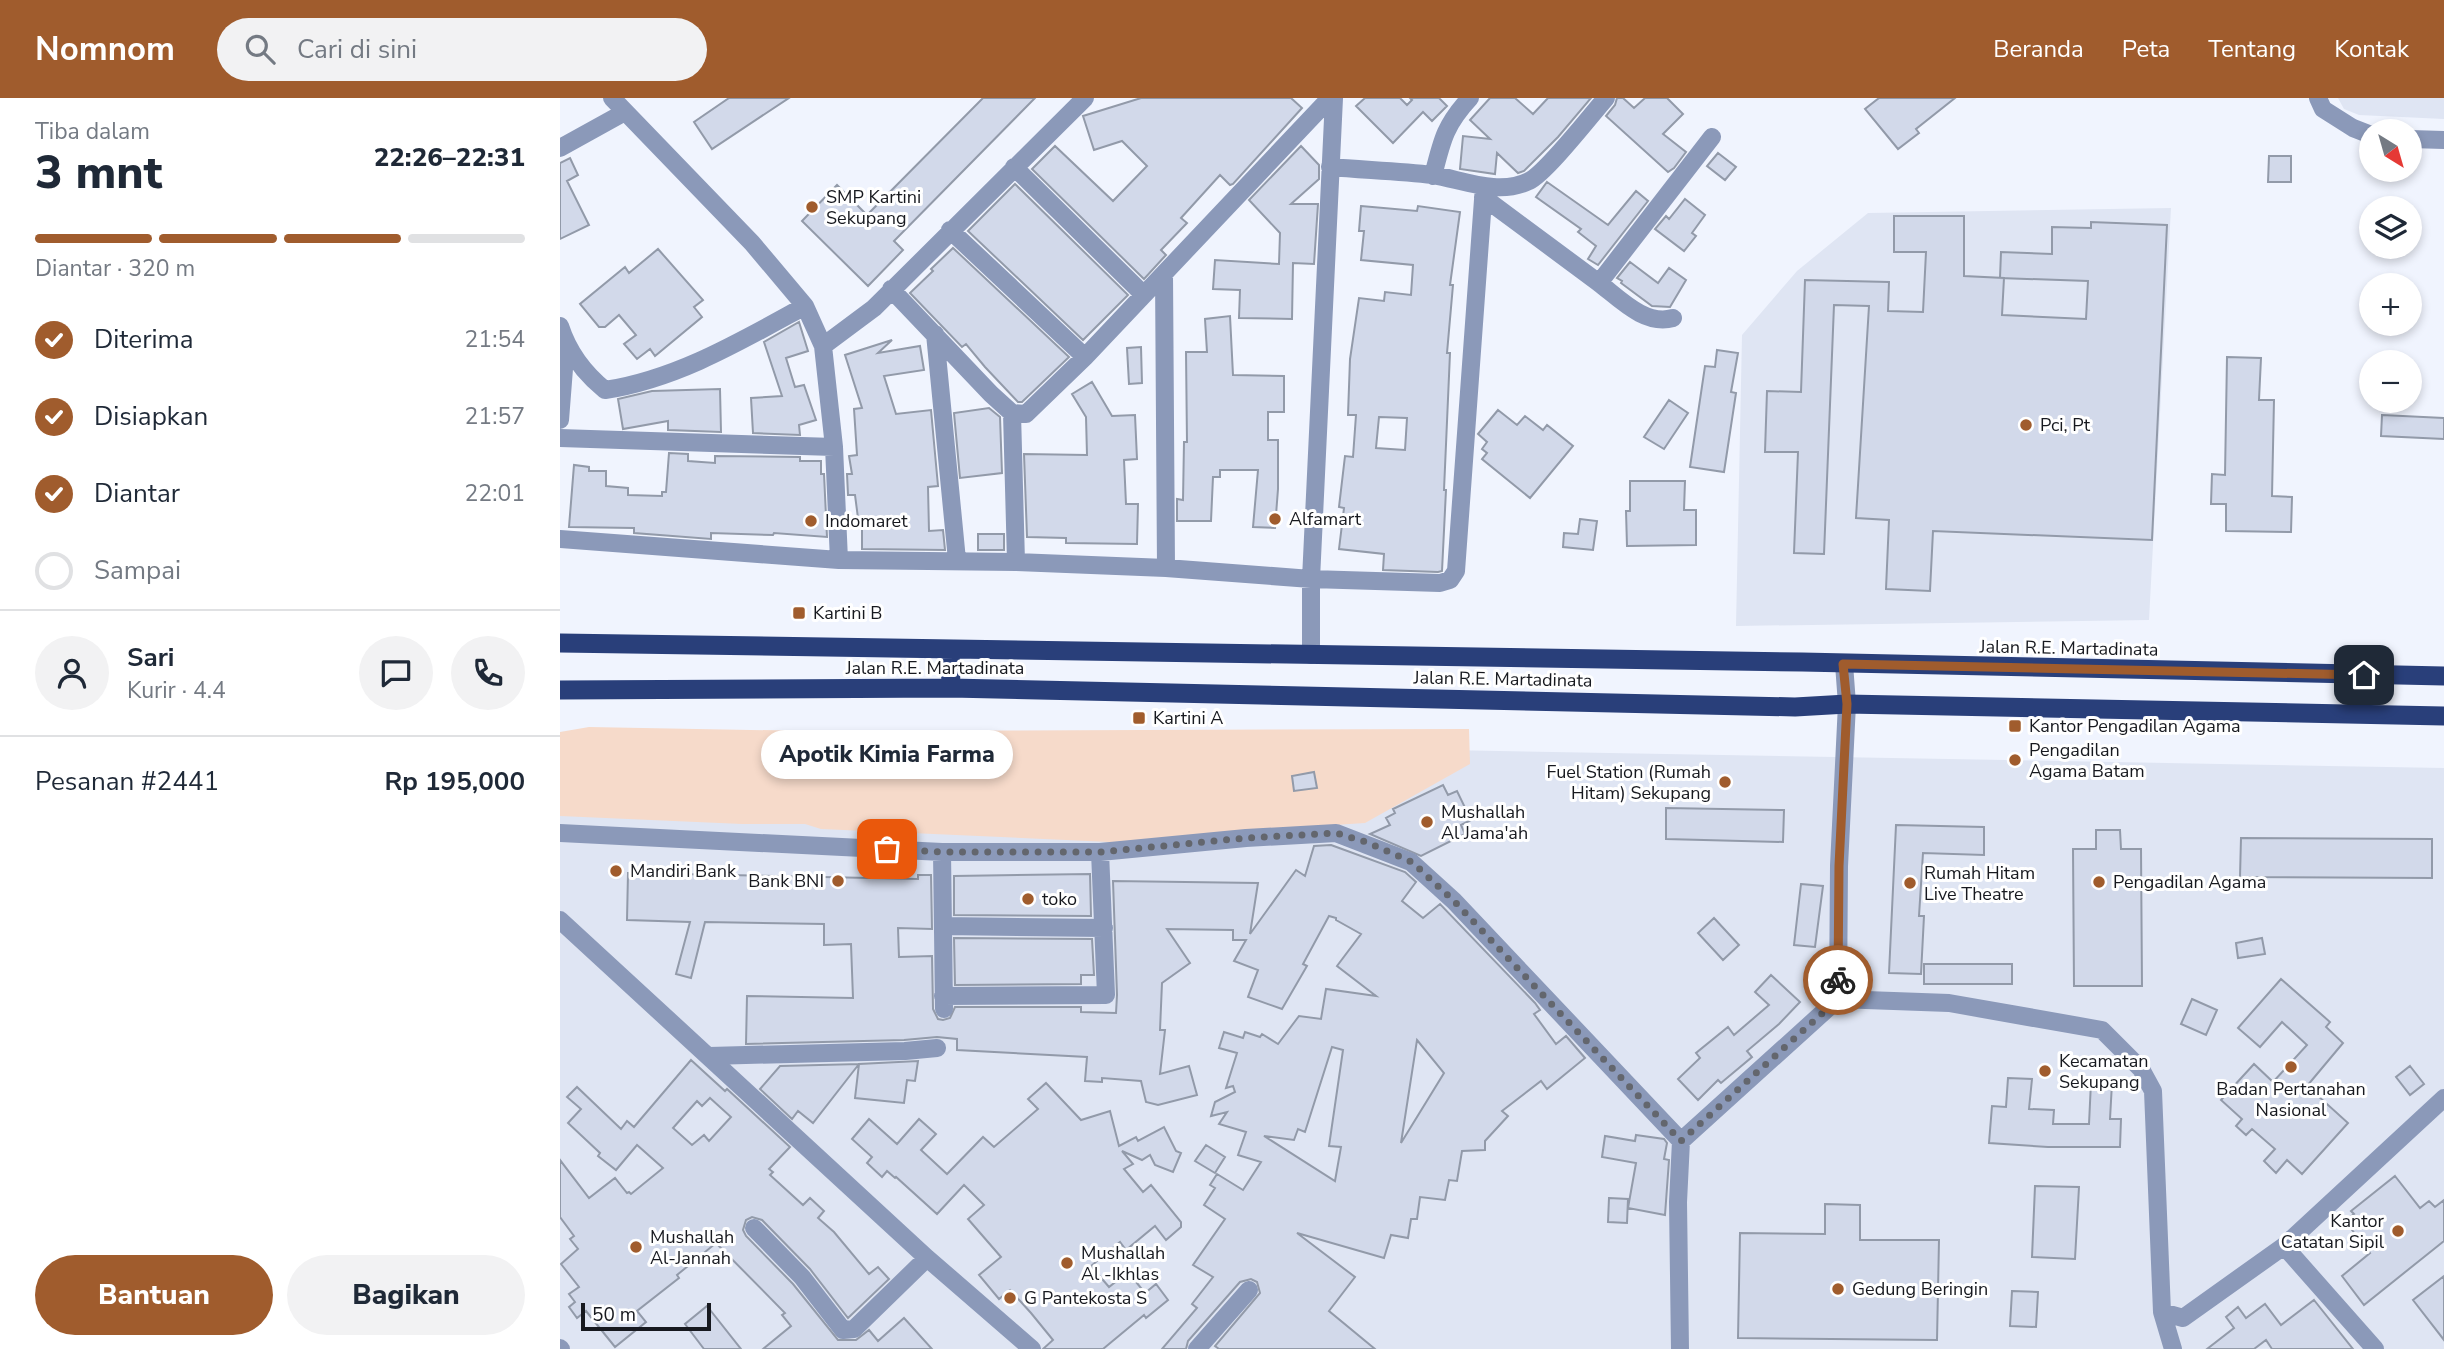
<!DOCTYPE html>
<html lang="id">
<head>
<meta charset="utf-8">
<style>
  :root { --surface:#fff; --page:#f2f2f3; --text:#1f2937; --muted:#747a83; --line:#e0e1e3; --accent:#a05c2d }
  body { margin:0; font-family:"Nunito Sans",sans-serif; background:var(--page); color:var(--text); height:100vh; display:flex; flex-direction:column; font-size:26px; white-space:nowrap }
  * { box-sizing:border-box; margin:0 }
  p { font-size:23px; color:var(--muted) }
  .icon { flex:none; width:38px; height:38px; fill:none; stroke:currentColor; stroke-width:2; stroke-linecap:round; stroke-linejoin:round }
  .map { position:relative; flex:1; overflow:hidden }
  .side { display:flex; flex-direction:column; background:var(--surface); width:560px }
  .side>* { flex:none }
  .needle { width:46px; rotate:143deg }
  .buttons { position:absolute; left:1799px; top:21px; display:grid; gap:14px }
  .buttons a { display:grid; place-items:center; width:63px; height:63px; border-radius:50%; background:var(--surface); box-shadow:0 4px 10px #0003; font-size:35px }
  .scale { position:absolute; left:21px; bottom:18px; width:130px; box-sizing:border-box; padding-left:7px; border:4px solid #17191f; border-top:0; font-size:19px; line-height:24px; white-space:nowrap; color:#17191f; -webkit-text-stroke:5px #fff; paint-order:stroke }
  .pin { position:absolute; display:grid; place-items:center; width:60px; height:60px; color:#fff; margin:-30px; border-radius:14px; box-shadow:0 4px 10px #0006 }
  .courier { position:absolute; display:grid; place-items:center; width:70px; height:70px; margin:-35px; border:5px solid #a05c2d; border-radius:50%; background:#fff; color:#222; box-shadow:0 2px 9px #0007 }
  .bubble { position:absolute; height:49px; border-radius:24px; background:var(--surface); box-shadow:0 4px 10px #0003; font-size:23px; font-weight:800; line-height:49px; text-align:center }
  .headline em { font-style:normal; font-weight:800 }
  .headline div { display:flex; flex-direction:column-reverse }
  .headline { display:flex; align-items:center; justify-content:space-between; height:119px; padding:0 35px }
  h1 { font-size:46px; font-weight:800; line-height:52px }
  .bar { display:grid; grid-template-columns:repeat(4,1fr); gap:10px 7px; align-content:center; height:84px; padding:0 35px }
  .bar i { height:9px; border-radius:5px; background:var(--line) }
  .bar .on { background:var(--accent) }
  .bar p { grid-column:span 4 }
  .line { display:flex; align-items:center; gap:18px; padding:0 35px; border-top:2px solid var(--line) }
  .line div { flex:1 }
  .round { display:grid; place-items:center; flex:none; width:74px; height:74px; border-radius:37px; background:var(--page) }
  ol { padding:0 35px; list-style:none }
  li { display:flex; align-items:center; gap:21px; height:77px }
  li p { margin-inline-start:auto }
  li .icon { padding:7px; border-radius:50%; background:var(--accent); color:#fff; stroke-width:4 }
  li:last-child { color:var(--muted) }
  li i { width:38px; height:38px; border:4px solid var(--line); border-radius:50% }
  .primary-button { display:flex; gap:14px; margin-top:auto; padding:14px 35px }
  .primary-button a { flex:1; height:80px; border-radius:42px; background:var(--accent); color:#fff; font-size:28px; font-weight:800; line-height:80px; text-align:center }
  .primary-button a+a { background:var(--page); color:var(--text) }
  header { display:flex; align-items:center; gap:42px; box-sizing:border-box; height:98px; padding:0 35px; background:var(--accent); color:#fff }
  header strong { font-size:33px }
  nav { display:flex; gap:38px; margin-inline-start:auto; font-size:24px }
  .search { width:490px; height:63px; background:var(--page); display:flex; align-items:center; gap:18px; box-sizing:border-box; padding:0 24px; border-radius:38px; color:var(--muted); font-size:26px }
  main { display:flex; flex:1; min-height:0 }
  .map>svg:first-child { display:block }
</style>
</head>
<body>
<header>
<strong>Nomnom</strong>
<div class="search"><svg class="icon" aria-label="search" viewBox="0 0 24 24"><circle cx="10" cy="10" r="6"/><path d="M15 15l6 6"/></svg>Cari di sini</div>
<nav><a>Beranda</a><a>Peta</a><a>Tentang</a><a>Kontak</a></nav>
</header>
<main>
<section class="side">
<div class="headline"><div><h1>3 mnt</h1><p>Tiba dalam</p></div><em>22:26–22:31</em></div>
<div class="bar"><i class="on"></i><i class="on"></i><i class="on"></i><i></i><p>Diantar · 320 m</p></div>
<ol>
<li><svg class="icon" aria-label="check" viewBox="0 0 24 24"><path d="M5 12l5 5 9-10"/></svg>Diterima<p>21:54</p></li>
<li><svg class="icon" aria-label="check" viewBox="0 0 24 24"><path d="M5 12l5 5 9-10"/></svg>Disiapkan<p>21:57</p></li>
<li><svg class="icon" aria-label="check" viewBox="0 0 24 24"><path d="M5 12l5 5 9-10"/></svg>Diantar<p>22:01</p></li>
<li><i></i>Sampai</li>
</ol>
<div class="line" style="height:126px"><a class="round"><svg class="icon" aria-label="person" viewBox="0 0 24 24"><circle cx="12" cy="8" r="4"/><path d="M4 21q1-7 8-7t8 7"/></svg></a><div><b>Sari</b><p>Kurir · 4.4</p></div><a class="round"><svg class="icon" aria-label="chat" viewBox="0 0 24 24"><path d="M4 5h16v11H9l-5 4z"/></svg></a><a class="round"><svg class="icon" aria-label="phone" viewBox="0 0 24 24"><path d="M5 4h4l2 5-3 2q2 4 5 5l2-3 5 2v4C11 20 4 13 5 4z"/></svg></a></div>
<div class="line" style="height:91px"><div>Pesanan #2441</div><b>Rp 195,000</b></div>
<div class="primary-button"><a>Bantuan</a><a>Bagikan</a></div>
</section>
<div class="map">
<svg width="1884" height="1251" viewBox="0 0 1884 1251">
  <rect width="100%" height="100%" fill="#f0f4fe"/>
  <!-- built -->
  <path fill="#dfe5f3" d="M1778,0H1884V21L1799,17L1784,11Z
    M1611,110L1589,522L1176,528L1182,237L1237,173L1308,115Z
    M0,636L1884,670V1251H0Z"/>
  <!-- green -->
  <path fill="#f6daca" d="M29,629L253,633L909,631L910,666L805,725L759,728L615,742L550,744L261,731L245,726H182L0,718V634Z"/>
  <!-- building -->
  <path fill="#d2d9ea" stroke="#929aa9" stroke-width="2" fill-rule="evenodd" d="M169,0H229L152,51L134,24Z
    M423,0H475L334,143L343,152L308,188L242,123L277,87L307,117Z
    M581,0H731L742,10L673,86L670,87L660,77L621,120L627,125L601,152L606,157L584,181L472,71L495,48L553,103L587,68L562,43L534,52L523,18Z
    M805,0H840L847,7L852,2L850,0H879L887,8L872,23L863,14L833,45L796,8Z
    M930,0H955L973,16L988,0H1031L998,39L964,73L958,75L937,55L935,76L900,71L903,38L930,41L910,22Z
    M1057,0H1063L1074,10L1085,0H1107L1123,16L1103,36L1126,54L1114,70L1108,74L1046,18L1055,7Z
    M1319,0H1395L1356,31L1359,35L1338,51L1305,11Z
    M741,48L759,67V81L731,106H758L754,166L733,165L732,221L679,220L680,192L653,191L655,162L719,166L720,135L689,102Z
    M1158,55L1176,69L1165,82L1147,68Z
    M1709,58H1731V84H1708Z
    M10,60L18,77L7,83L29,127L0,141V65Z
    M987,84L1048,127L1076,93L1088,103L1038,167L1028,161L1036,148L1018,134L1021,131L976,99Z
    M455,86L568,197L523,242L408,133Z
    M1125,101L1145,117L1132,135L1136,138L1124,153L1095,131L1106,118L1109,121Z
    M801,108L857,113L858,108L900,114L890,187H893L887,255H890L884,392H886L882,473L878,474L823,472L824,456L779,451L784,410L779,409L785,358L793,359L796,317H788L790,261L799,200L824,203L825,194L851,197L853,167L801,162L804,133H799ZM819,319L847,320L845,352L816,350Z
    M1334,118H1404V178L1444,180L1442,217L1526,221L1528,183L1440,180L1441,154L1492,156V129L1531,130V124L1607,127L1592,442L1373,433L1370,493L1326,491L1329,422L1296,420L1309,208L1274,207L1264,456L1234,455L1238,354H1205L1207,293L1241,294L1245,182L1329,184L1328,213L1363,214L1366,154H1334Z
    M393,150L509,259L462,304H458L425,269L406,246L402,249L350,195L373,173L371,171Z
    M98,151L143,202L134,209L142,219L95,258L90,251L77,261L64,246L76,237L59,217L45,229H39L20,206L65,169L69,175Z
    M1070,164L1098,185L1109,170L1126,182L1110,209L1092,208L1061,185L1062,183L1057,180Z
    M670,218L673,277L724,278V314H708V342H718V391L715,430L693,429L698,372H660V379H653L651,423H617V401L623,402L624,344H627L626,254H647L645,221Z
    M239,224L248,253L226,260L235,289L244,287L256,322L239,327L240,337L193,335L191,300L222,298L204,244Z
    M332,242L318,255L360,248L364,272L324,278L336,316L371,312L378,388L368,389L369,433L383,432L385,452L302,451V419L298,420L295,397H288L287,376H292L289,358L297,357L294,311L302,310L285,257Z
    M581,249L582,285L569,286L567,250Z
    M1157,252L1178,255L1171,294L1176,295L1164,374L1130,369L1145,268L1155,269Z
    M1667,259L1701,260L1699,302H1714L1712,398L1732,399L1731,434L1666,433V406H1651L1652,376L1665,377Z
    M532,284L552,318L575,317L577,361L564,362L566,406H578L577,446L506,445V440L467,439L464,356L527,357L526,319L512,296Z
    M160,291L161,334L108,332V323L63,331L58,301L92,293Z
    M1109,302L1128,315L1104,351L1084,339Z
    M429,310L440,319L442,375L400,380L394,315Z
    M938,312L957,327L965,318L983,332L987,327L1013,348L970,400L922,361L927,355L922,351L927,344L918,336Z
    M1822,317L1884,320V341L1821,338Z
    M109,355L128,356V363L155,365V358L240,359V363H261V376H264L267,439L214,435L213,437L151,435V441L74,435V430L9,429L14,367L29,369V373H46V388L68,390V397L102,398V394H106Z
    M1070,383H1125L1124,412H1136V447L1067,448L1066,413H1070Z
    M1020,421L1037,423L1033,452L1003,449L1004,435L1018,436Z
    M418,436H444V452H418Z
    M754,674L757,690L734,693L732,678Z
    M883,687L888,697L897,693L911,722L901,727L905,736L861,758L810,736L830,727L826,720L835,715L833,711Z
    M1106,710L1224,712L1223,744L1106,741Z
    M1336,727L1424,729V757L1363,755L1359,818H1364L1361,876L1329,875Z
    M1536,732H1560L1561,751H1581L1582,888H1514L1513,751H1536Z
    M1681,740L1872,741V780L1680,779Z
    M771,747L845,774L856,784L842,803L863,820L880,806L975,905L980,912L974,916L996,946L1006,938L1025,960L987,991L981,983L942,1013L948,1018L925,1043V1052L902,1053L897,1083L889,1082L885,1102L860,1099L857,1121H851L848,1140L831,1137L824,1160L737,1135L795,1179L769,1213L815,1251H659L655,1248L700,1195L697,1184L691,1181L680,1184L628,1243L626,1251H602L637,1210L632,1206L653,1179L633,1167L665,1121L644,1107L655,1090L650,1087L657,1076L683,1092L701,1064L678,1057L686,1034L659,1026L667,1014L651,1018L655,1004L675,994L673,988L666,990L677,955L659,950L664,934L683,940L685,934L700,939L702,936L718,946L739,918L761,921L766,891L816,898L777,868L801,836L776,822V820L769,818L743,866L747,868L722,911L688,899L698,872L674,863L686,842H673V832L607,831L630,865L602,885L600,932H605L600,976L629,968L637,997L598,1007L586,1004L581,983L542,980V984L525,983L527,959L397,952V941L377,939L344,942L186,946L187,898L293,900L291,846L264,847V826L145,824L131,880L116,876L130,824L67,822L68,775L358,781V777H371L372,831L338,830L339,859L372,858L373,911L378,921L383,922L390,920L395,909H521V914L556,915L557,897L553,783L698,785L690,836L736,772L745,778L754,748ZM857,942L884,975L841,1045ZM772,949L783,952L769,1048L781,1049L775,1083L704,1038L734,1042L738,1031L745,1034Z
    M530,776L531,818L394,817V778Z
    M1241,786L1263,788L1255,849L1234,847Z
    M1154,820L1179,847L1163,862L1138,835Z
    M394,840L532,841L534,877H521V886L395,887Z
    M1702,840L1705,856L1678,860L1676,845Z
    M1364,866H1452V886H1364Z
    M1211,877L1240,904L1219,926L1187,953L1192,959L1161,985L1158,982L1138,1002L1118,981L1140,960L1136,955L1168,929L1174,937L1209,907L1195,894Z
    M1721,881L1770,924L1766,929L1783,945L1747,988L1788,1025L1742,1076L1727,1062L1716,1075L1704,1063L1715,1051L1692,1031L1686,1037L1676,1028L1682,1021L1661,1002L1694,966L1713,984L1747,947L1722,924L1700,949L1678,930Z
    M1632,901L1657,912L1646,937L1621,926Z
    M131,962L165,993L167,991L230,1049L209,1071L213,1074L210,1077L243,1107L250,1100L264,1113L258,1120L274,1134L309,1176L318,1169L329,1181L288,1220L250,1171L202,1122L192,1119L186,1122L183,1132L186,1138L233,1186L278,1242H296L309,1232L318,1243L344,1220L372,1251H203L231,1228L222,1217L225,1215L156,1145L117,1177L119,1180L77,1213L86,1224L55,1249L26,1213L17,1220L9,1209L15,1204L9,1196L19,1189L1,1166L18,1151L10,1141L14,1138L0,1119V1062L29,1100L55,1080L67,1095L69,1094L71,1096L103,1070L77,1047L56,1072L38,1058L40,1055L8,1025L21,1011L7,999L17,989L61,1031L67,1023L74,1029ZM150,1000L171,1019L149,1043L144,1037L132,1047L113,1030L137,1003L142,1008Z
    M358,963L355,983L347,982L344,1005L295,1000L299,966Z
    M299,966L253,1025L238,1013L232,1021L200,991L220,968Z
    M1850,968L1864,986L1850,997L1836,979Z
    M1448,980L1472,981L1469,1011L1494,1012L1493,1026H1529L1531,984L1552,985L1550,1021H1561L1560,1049H1488L1429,1045L1432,1008L1446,1009Z
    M486,985L521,1022L550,1013L559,1048L576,1039L578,1043L604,1029L616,1053L621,1055L613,1074L595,1067L590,1057L582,1062L562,1053L573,1066L564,1071L583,1094L591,1087L621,1124V1129L606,1142L595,1128L566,1152L560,1144L531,1168L549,1189L568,1174L585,1195L596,1186L608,1202L586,1220L584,1217L543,1251H483L493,1242L471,1215L450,1192L439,1201L419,1177L441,1159L408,1121L424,1107L404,1087L377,1116L336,1079L335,1080L327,1073L322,1079L307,1065L312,1059L292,1041L309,1021L337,1046L359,1021L376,1036L361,1052L387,1076L423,1039L434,1049L478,1011L468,1001Z
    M1076,1037L1104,1041L1107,1045L1104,1061L1109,1062L1105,1117L1068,1110L1076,1065L1042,1059L1045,1038L1075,1043Z
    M646,1047L665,1059L655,1075L635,1063Z
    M1835,1078L1860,1110L1869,1103L1875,1109L1884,1102V1143L1804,1207L1782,1178L1810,1155L1785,1123L1794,1116L1791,1113Z
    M1475,1088L1519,1089L1515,1161L1472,1159Z
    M1049,1100L1068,1101L1067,1125L1048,1124Z
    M1265,1106L1300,1107V1142H1379L1377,1242L1178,1240L1180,1135L1265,1136Z
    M1884,1178V1242L1853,1202Z
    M1452,1193L1478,1194L1476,1229L1450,1228Z
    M1754,1202L1793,1251H1712L1706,1242L1694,1251H1647L1674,1230L1666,1219L1678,1209L1686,1220L1705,1206L1721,1227Z
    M147,1208L181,1251H144L125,1226Z"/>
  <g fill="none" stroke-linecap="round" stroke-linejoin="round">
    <!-- minor -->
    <path stroke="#8b99b9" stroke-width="18" d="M52,0L192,145L245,208L263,248L274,349L279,462
      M1758,0L1763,11L1793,30L1811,37
      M1850,41L1884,42
      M0,50L65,14
      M454,69L583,196
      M770,69C804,72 839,73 873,77C903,82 939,98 969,83C986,75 1031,17 1046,0
      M873,78C882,42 885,27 910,0
      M923,99L1039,185L1152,39
      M390,132L525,259
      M604,176L606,470
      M1039,185C1060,201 1085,228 1113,220
      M331,191L431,296L452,315L466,316L525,259L770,0
      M0,228C8,253 24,275 45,292C117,281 181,243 245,208
      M375,236L397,462
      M263,248L314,210L525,0
      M452,315L456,464
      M0,322L6,245
      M0,340L274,349
      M0,441L279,462L456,464L606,470L751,481L880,485L890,482L896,473L924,88
      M751,557V481L774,0
      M0,735L382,754H540L686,740L776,735L851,764L894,803L1121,1043
      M382,754L384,911
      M0,822L367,1160L472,1251
      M383,828L544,830
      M383,898L546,897L540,754
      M1278,901L1389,905L1542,932L1581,971L1593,993L1602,1214L1613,1251
      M149,958L345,953L377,950
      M194,1130L242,1179L283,1232L294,1231L367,1160
      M1724,1148L1815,1251
      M1602,1214L1623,1220L1724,1148L1884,1000
      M0,1250L1,1251
      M637,1251L689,1192
      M1120,1251L1118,1104L1121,1043L1278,901L1279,768L1287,606L1284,566"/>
    <!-- trunk -->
    <path stroke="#293f7a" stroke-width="19" d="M0,545L1242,564L1884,578
      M390,551L391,590
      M0,592L391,590L1235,609L1287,606L1884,618"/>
  </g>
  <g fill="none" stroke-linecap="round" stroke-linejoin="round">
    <!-- done -->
    <path stroke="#63666d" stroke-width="7" stroke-dasharray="0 12.6" d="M327,751L382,754H540L686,740L776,735L806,744L852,764L894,803L1121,1043L1278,901V882"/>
    <!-- route -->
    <path stroke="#a05c2d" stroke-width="9" d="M1278,882L1279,768L1287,606L1283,566L1804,577"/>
  </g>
  <!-- markers -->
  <g fill="#a05c2d" stroke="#fff" stroke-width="2.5">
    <circle cx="252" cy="109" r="7"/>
    <circle cx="1466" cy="327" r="7"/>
    <circle cx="715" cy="421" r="7"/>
    <circle cx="251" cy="423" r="7"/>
    <rect x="232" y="508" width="14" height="14" rx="3.5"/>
    <rect x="572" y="613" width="14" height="14" rx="3.5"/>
    <rect x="1448" y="621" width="14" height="14" rx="3.5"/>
    <circle cx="1455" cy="662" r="7"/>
    <circle cx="1165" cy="684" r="7"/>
    <circle cx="867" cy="724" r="7"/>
    <circle cx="56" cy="773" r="7"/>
    <circle cx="278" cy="783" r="7"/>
    <circle cx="1539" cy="784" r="7"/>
    <circle cx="1350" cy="785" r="7"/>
    <circle cx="468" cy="801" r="7"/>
    <circle cx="1731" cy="969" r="7"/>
    <circle cx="1485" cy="973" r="7"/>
    <circle cx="1838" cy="1133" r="7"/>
    <circle cx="76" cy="1149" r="7"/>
    <circle cx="507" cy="1165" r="7"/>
    <circle cx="1278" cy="1191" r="7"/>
    <circle cx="450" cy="1200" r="7"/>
  </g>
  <g text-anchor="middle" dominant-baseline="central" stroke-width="6" stroke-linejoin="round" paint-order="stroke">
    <!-- poi labels -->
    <g font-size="18" fill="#17191f" stroke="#fff" text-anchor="start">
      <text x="266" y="99">SMP Kartini<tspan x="266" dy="21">Sekupang</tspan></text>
      <text x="1480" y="327">Pci, Pt</text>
      <text x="729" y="421">Alfamart</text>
      <text x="265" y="423">Indomaret</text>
      <text x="253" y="515">Kartini B</text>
      <text x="593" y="620">Kartini A</text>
      <text x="1469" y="628">Kantor Pengadilan Agama</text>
      <text x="1469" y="652">Pengadilan<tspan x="1469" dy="21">Agama Batam</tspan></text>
      <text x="1151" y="674" text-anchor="end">Fuel Station (Rumah<tspan x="1151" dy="21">Hitam) Sekupang</tspan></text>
      <text x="881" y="714">Mushallah<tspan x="881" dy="21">Al Jama'ah</tspan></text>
      <text x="70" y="773">Mandiri Bank</text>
      <text x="1364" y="775">Rumah Hitam<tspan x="1364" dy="21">Live Theatre</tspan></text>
      <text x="264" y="783" text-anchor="end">Bank BNI</text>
      <text x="1553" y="784">Pengadilan Agama</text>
      <text x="482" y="801">toko</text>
      <text x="1499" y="963">Kecamatan<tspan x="1499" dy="21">Sekupang</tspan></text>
      <text x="1731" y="991" text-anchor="middle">Badan Pertanahan<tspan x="1731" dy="21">Nasional</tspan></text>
      <text x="1824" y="1123" text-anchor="end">Kantor<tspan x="1824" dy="21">Catatan Sipil</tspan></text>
      <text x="90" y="1139">Mushallah<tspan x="90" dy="21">Al-Jannah</tspan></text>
      <text x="521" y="1155">Mushallah<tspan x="521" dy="21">Al -Ikhlas</tspan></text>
      <text x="1292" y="1191">Gedung Beringin</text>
      <text x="464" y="1200">G Pantekosta S</text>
    </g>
    <!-- street labels -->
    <g font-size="18" fill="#17191f" stroke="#fff">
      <text transform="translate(1509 550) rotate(1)">Jalan R.E. Martadinata</text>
      <text x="375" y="570">Jalan R.E. Martadinata</text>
      <text transform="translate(943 581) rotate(1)">Jalan R.E. Martadinata</text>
    </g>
  </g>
</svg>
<div class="buttons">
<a><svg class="needle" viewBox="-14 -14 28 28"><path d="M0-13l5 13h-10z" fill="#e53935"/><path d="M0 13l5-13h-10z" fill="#747a83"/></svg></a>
<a><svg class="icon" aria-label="layers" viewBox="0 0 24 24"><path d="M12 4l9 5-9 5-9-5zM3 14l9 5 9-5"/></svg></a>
<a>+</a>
<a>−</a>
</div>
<div class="scale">50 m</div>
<div class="pin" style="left:327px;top:751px;background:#ea580c"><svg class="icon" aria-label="bag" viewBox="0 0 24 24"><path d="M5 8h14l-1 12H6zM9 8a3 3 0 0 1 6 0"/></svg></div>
<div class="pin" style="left:1804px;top:577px;background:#1f2937"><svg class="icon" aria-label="home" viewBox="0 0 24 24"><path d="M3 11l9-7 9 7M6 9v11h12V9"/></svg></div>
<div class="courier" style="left:1278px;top:882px"><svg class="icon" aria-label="bike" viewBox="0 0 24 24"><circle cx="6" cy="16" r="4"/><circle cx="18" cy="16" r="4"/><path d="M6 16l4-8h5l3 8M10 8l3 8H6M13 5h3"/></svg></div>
<div class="bubble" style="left:201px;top:632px;width:252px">Apotik Kimia Farma</div>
</div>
</main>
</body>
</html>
